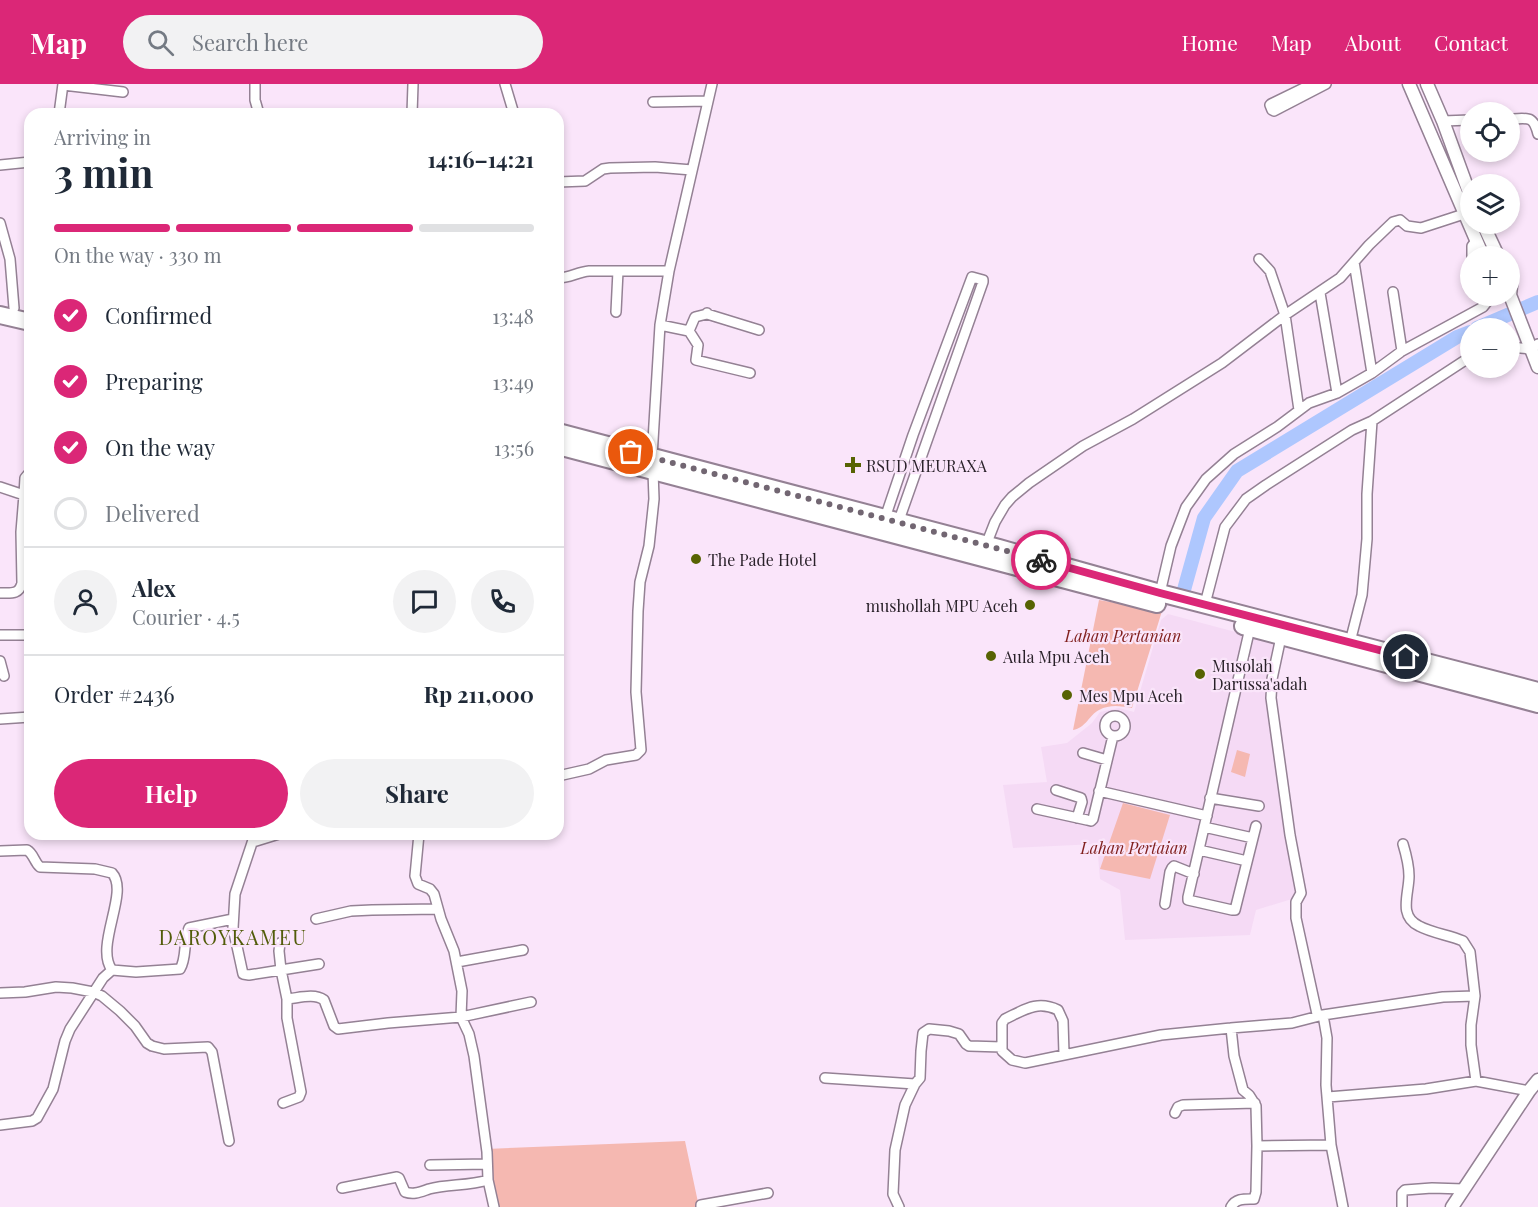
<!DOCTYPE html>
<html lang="en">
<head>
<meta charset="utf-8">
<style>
  :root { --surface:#fff; --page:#f2f2f3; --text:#1f2937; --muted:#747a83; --line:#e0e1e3; --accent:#db2777 }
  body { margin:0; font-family:"Playfair Display",serif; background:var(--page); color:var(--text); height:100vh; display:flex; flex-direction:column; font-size:22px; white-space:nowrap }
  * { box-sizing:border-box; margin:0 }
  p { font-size:20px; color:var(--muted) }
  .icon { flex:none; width:33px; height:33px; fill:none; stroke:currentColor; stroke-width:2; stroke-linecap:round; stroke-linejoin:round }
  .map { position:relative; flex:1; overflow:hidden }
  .sheet { position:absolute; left:24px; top:24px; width:540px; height:732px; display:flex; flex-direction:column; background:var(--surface); border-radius:18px; box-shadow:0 3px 9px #0003 }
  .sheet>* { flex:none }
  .controls { position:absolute; left:1460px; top:18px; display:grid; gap:12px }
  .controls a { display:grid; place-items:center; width:60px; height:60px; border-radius:50%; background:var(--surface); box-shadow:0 3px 9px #0003; font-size:30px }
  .pin { position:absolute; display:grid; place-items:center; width:51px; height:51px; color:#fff; margin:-26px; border:3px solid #fff; border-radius:50%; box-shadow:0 2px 6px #0007 }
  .courier { position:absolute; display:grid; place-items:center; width:60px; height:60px; margin:-30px; border:4px solid #db2777; border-radius:50%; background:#fff; color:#222; box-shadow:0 2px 8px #0007 }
  .overview em { font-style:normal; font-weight:700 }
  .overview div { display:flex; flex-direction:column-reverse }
  .overview { display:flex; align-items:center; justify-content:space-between; height:102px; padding:0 30px }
  h1 { font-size:39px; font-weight:700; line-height:45px }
  .bar { display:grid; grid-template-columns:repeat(4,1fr); gap:9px 6px; align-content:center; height:72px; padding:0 30px }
  .bar i { height:8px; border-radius:4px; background:var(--line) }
  .bar .current { background:var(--accent) }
  .bar p { grid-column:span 4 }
  .line { display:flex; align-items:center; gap:15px; padding:0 30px; border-top:2px solid var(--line) }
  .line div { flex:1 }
  .round { display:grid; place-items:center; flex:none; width:63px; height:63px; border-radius:32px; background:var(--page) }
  ol { padding:0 30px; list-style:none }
  li { display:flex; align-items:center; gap:18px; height:66px }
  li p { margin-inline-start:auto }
  li .icon { padding:6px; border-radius:50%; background:var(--accent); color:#fff; stroke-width:4 }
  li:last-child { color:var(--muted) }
  li i { width:33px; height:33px; border:3px solid var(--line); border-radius:50% }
  .cta { display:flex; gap:12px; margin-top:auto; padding:12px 30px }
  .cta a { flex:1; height:69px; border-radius:36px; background:var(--accent); color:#fff; font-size:24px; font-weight:700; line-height:69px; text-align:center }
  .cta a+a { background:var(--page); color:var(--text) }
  header { display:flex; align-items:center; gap:36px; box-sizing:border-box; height:84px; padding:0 30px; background:var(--accent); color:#fff }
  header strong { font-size:28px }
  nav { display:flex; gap:33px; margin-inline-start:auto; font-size:21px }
  .search { width:420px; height:54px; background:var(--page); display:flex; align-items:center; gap:15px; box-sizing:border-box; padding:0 21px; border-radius:33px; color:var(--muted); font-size:22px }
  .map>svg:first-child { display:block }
</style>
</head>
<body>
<header>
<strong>Map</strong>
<div class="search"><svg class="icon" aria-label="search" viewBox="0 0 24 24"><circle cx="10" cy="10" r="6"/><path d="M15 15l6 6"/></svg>Search here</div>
<nav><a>Home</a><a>Map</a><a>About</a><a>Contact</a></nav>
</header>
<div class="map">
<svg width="1538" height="1123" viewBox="0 0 1538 1123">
  <rect width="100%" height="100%" fill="#fae5fa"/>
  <!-- built -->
  <path fill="#f5daf5" d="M1168,530L1280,560L1272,609L1305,811L1256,826L1250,851L1125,856L1120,806L1100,795L1097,760L1013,764L1003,701L1047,698L1041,663L1067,659L1092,639L1100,628L1119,624L1134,628L1161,536Z"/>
  <!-- green -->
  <path fill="#f5b8b1" d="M1099,516L1162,527L1132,624C1121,622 1110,620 1099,626C1089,631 1086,644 1073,646Z
    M1237,666L1250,670L1245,693L1231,688Z
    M1123,719L1170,731L1150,795L1100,785Z
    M685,1057L699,1123H498L486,1065Z"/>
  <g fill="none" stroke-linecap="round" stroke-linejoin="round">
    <!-- river -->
    <path stroke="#aec7fe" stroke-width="14" d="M1477,244L1538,218
      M1182,513L1204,434L1237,387L1457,253L1470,248"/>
    <defs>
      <path id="street" d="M255,0V16L259,30
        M505,0L514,30
        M1312,0L1271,20L1270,21L1272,26L1274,27L1326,0
        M63,1L123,8
        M653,18L708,17
        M59,30L63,0
        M412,30L413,0
        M1509,35C1527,35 1533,30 1538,50
        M1443,37L1470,36
        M0,81L30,78
        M558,98L585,97L603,85L610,84L655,83L692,86
        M0,139L10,175L14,224
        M1472,172V162L1476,157
        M1259,175L1270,187L1285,231L1299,326
        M1354,178L1372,289
        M558,194C569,194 578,188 589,187H669
        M1393,208L1402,267
        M1320,209L1337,309
        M616,228L618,187
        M707,229V230L695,233L689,247L698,261L696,276L750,289
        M707,230L759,246
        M660,241L689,247
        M1509,263L1531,265L1538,260
        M652,373L660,241L669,187L712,0
        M0,403L24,411L21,448L22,499C19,511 11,509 0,509
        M27,413L24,411L25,394L30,388
        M885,434L913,351L972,193L983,196V198L898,439
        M986,461L995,438L1005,421L1012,413L1029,399L1083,362L1133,335L1222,279L1285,231L1340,194L1369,161L1393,138L1400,136L1407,142L1421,144L1464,130
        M1160,509L1171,462L1186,423L1206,395L1234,370L1277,343L1309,319L1337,309L1372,289L1402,267L1483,223L1487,218V212
        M1205,520L1225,443L1246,415L1266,401L1352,346L1372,337L1470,273
        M1250,544L1188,813V816L1232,826H1235L1256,742
        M0,551H30
        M1281,553L1272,595L1271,614L1290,751L1301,809L1296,818V834L1317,930L1323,931L1327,954L1326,1001L1331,1061L1343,1123
        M1350,558L1362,511L1367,455V410L1372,337
        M0,577L4,592
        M1105 642a10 10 0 1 1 20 0a10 10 0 1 1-20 0Z
        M0,635L30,633
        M1083,669L1107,676
        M558,692L589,685L606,676L636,671L641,666L636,608L638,527L640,498L649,462L654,415L653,387
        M1056,706L1081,714L1082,718L1077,734
        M1099,707L1207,732
        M1210,714L1259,722
        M1037,725L1087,736L1091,737L1093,735L1113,652
        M1204,743L1253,754
        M255,750L235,810L233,844L243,890L249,891L281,886L287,915C299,914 314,909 324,916L334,942L338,945L388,939L461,933L469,950L474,972L487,1068L488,1096L494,1123
        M419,750L415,792L418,800L430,805L434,810L441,835L454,867L462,907L461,933L531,918
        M253,758L279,750
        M1403,760C1406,770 1409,781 1409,792C1409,810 1398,832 1419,842C1432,849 1449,851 1463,857L1470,868L1475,912L1471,941V961L1476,997
        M1199,766L1247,777
        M0,767L27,766C34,770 34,778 40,783L95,785L112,789C130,808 94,862 112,886L136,888L180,885C187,874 183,858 189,844L233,835
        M1165,820L1170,788L1172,784L1174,782L1194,790
        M316,835L351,827L372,826L438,825
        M280,859L279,867L281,886L319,880
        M457,878L523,866
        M0,909L25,908L56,903L72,904L93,908L102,912L120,927L135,942L147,959L152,962L164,965L208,963L212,968L229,1057
        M1064,970L1063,937L1058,926C1037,916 1024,926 1005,935L1002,939V967L1012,976L1025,979L1161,951L1231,944L1292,939L1323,931L1443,913L1475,912
        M825,994L915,1000
        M1328,1013L1426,1005L1476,997L1529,1007
        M283,1019L299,1013L301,1008L287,934V915
        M1175,1029L1178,1023L1183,1021L1255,1019
        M0,1041L32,1037L37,1034L53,1005L65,957L70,945L103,894L112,886
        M1257,1062L1331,1061
        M430,1081L487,1080
        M342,1104L397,1093L399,1094L405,1108C414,1111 420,1108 429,1105C448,1100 468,1102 488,1096
        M701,1123V1121L768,1109
        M899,1123L893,1110L895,1066L905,1021L915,1000L920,994L921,967L923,949L929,945L949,947L959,950L966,960L969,962L1002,963
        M1231,1123C1236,1114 1245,1115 1254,1115L1256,1108L1257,1062L1256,1022L1249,1011L1243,1006L1234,972L1231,944
        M1402,1123V1109L1405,1106L1432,1104L1464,1105"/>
      <path id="secondary" d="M1409,0L1483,172
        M1427,0L1443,37L1470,111
        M1483,140L1498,172
        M1509,196L1511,202L1510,211L1538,283
        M1452,1123L1529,1007L1538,996"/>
      <path id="highway" d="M0,231L30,238
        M558,348L999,464L1160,509L1538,607
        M558,362L1157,520
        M1243,542L1538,620"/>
    </defs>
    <!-- street casing -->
    <use href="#street" stroke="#948194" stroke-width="12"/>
    <!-- secondary casing -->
    <use href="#secondary" stroke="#948194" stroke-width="15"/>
    <!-- highway casing -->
    <use href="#highway" stroke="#948194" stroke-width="20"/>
    <!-- street -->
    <use href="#street" stroke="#fff" stroke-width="9"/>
    <!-- secondary -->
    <use href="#secondary" stroke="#fff" stroke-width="12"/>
    <!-- highway -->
    <use href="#highway" stroke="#fff" stroke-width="16"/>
  </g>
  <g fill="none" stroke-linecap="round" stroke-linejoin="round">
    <!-- done -->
    <path stroke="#726672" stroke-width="6" stroke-dasharray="0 10.8" d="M631,368L1041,476"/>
    <!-- route -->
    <path stroke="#db2777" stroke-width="8" d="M1041,476L1160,509L1406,573"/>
  </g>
  <!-- markers -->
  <g fill="#576303" stroke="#fae5fa" stroke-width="2">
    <path d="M850 372h6v6h6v6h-6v6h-6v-6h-6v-6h6z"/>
    <circle cx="696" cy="475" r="6"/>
    <circle cx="1030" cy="521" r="6"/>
    <circle cx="991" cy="572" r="6"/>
    <circle cx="1200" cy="590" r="6"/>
    <circle cx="1067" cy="611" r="6"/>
  </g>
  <g text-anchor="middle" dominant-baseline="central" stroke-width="4.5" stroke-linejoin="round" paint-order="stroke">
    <!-- poi labels -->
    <g font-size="16" fill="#292129" stroke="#fae5fa" text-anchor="start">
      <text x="866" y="381">RSUD MEURAXA</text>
      <text x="708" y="475">The Pade Hotel</text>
      <text x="1018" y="521" text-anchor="end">mushollah MPU Aceh</text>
      <text x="1003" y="572">Aula Mpu Aceh</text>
      <text x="1212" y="581">Musolah<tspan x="1212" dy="18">Darussa'adah</tspan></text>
      <text x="1079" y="611">Mes Mpu Aceh</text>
    </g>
    <!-- park labels -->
    <g font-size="16" font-style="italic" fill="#81201e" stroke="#fae5fa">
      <text x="1123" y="551">Lahan Pertanian</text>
      <text x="1134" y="763">Lahan Pertaian</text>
    </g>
    <!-- quarter labels -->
    <g font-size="20" letter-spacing="1.5" fill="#525c0a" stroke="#fae5fa">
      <text x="233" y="852">DAROYKAMEU</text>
    </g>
  </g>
</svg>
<div class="controls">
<a><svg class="icon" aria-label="locate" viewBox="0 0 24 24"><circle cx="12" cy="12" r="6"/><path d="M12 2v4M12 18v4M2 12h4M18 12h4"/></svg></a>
<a><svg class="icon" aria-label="layers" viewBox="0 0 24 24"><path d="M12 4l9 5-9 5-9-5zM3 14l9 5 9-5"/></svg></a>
<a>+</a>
<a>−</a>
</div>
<div class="pin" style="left:631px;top:368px;background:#ea580c"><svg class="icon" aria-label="bag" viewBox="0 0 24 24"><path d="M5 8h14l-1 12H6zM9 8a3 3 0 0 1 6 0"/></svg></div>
<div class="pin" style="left:1406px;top:573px;background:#1f2937"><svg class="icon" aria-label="home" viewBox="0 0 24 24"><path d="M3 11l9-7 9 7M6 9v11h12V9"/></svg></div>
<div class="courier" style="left:1041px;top:476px"><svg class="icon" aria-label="bike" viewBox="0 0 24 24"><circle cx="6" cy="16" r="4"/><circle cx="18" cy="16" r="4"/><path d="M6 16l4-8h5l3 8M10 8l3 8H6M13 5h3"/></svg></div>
<section class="sheet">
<div class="overview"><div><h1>3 min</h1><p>Arriving in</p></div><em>14:16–14:21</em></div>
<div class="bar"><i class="current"></i><i class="current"></i><i class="current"></i><i></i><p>On the way · 330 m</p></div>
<ol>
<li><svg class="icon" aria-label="check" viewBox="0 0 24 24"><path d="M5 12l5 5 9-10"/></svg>Confirmed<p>13:48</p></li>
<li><svg class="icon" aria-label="check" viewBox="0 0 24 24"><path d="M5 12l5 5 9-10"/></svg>Preparing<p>13:49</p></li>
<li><svg class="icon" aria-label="check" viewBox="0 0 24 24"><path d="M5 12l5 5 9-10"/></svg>On the way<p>13:56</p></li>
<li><i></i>Delivered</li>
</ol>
<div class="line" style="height:108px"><a class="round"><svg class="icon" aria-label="person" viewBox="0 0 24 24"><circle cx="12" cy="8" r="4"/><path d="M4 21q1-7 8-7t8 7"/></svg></a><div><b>Alex</b><p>Courier · 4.5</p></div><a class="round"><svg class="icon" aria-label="chat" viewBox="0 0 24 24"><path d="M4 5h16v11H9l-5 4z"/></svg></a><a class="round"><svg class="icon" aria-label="phone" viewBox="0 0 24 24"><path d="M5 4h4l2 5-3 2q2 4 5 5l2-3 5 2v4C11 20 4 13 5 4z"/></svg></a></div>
<div class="line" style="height:78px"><div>Order #2436</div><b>Rp 211,000</b></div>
<div class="cta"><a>Help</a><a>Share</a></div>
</section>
</div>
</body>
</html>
